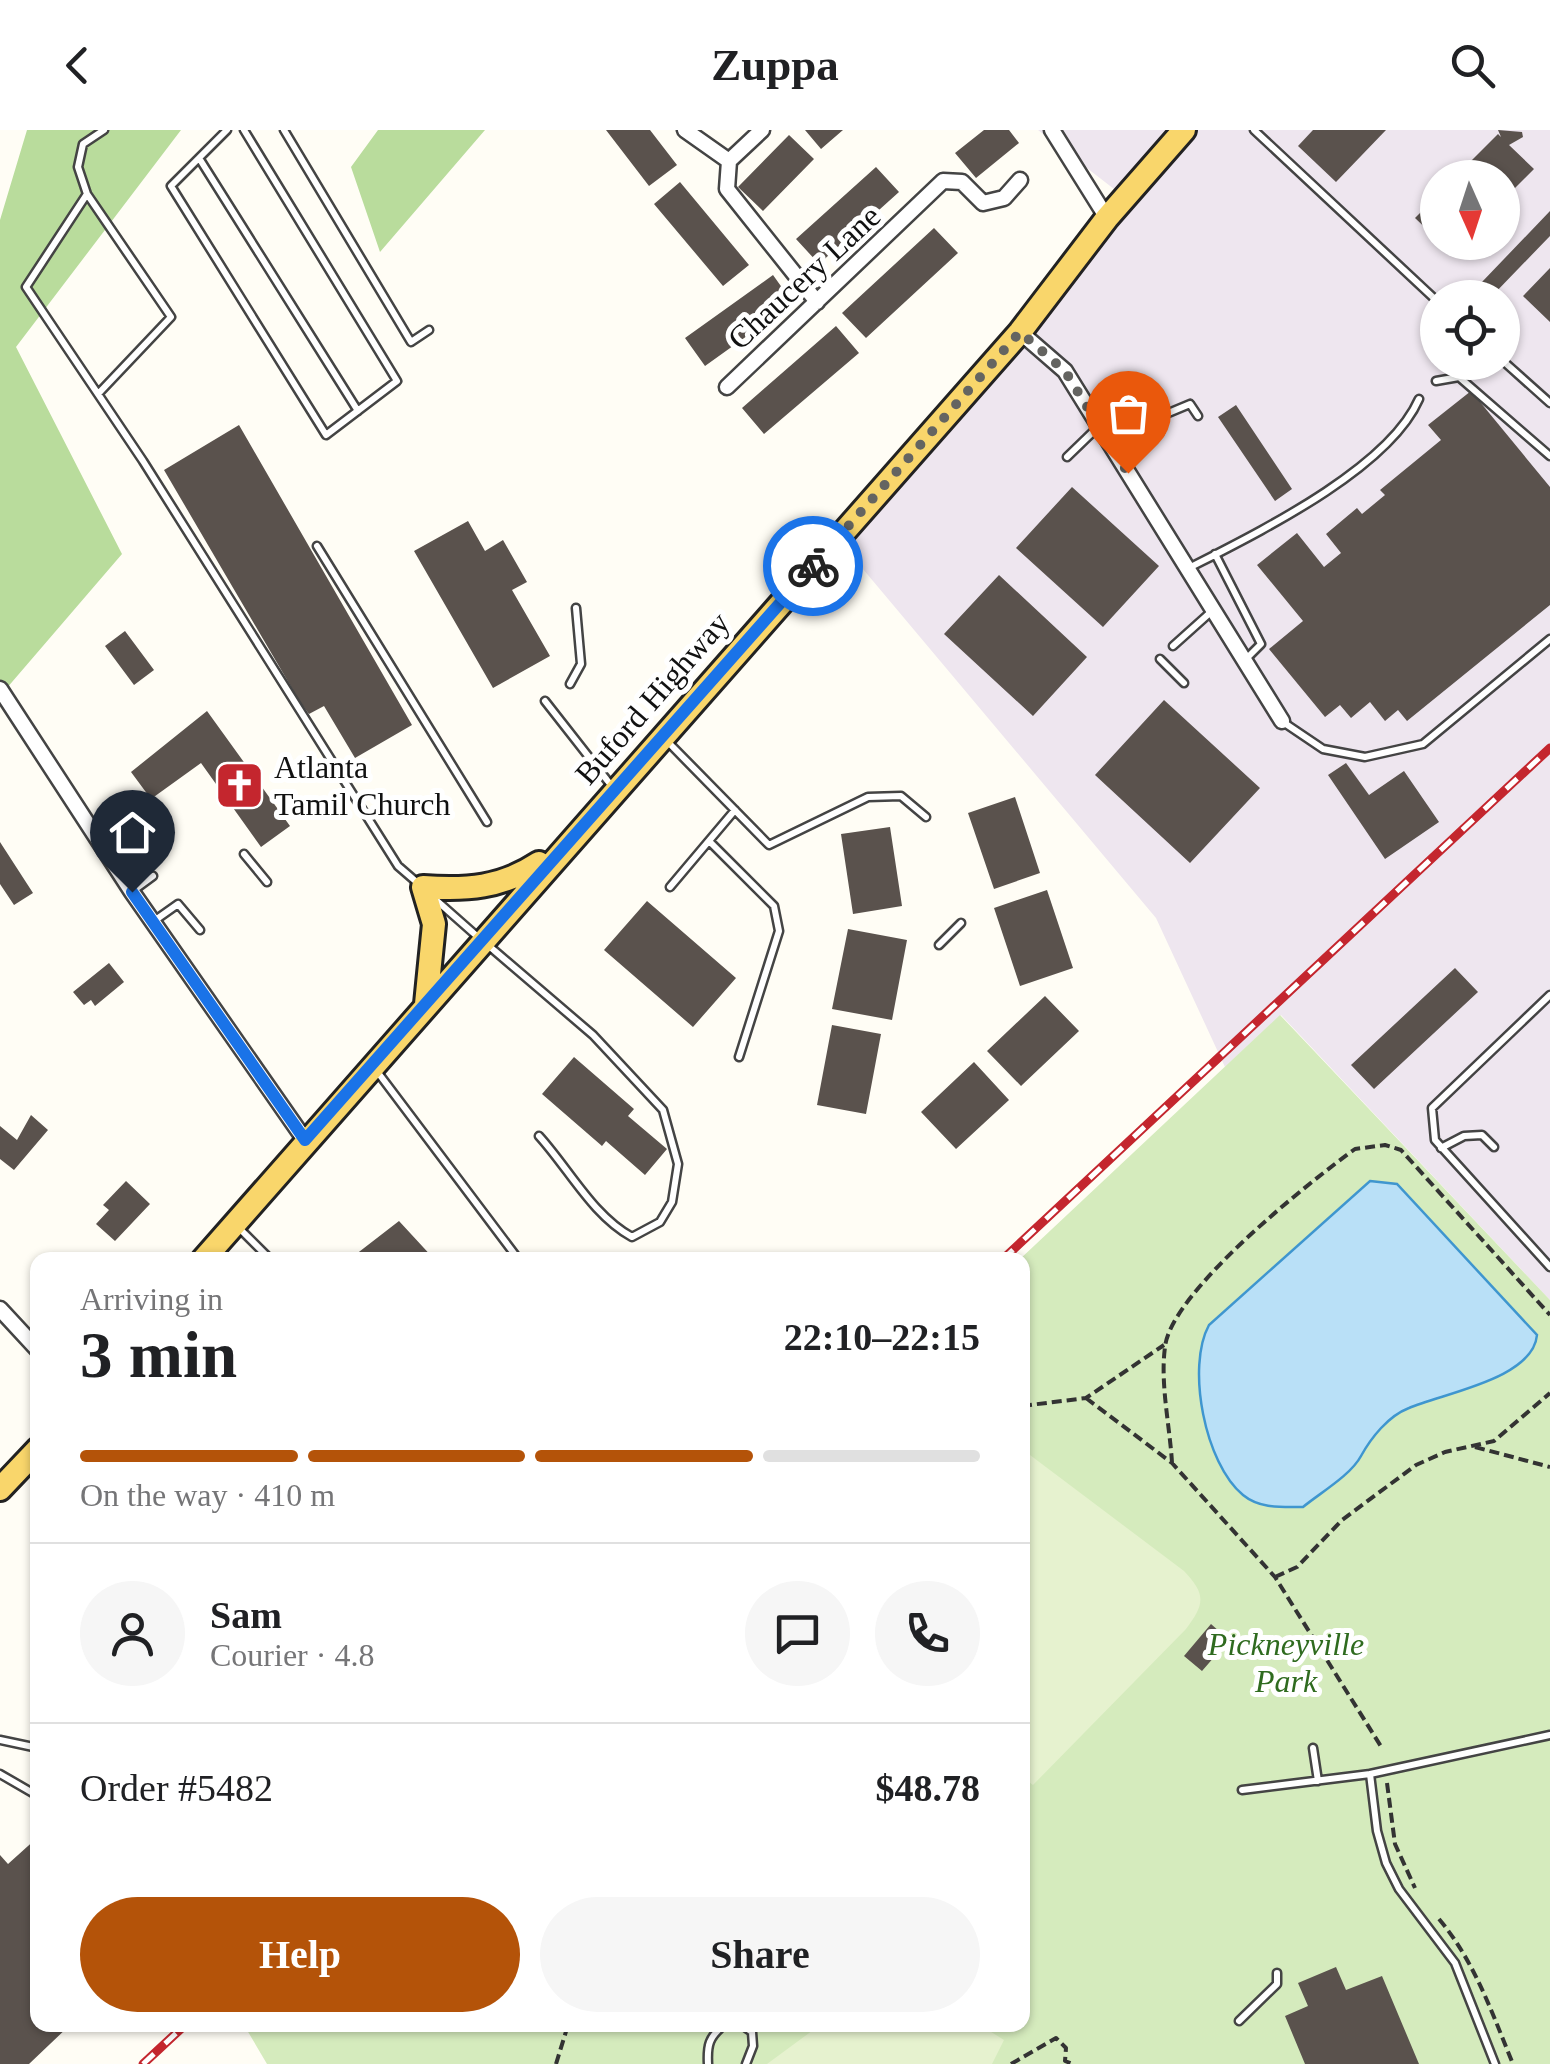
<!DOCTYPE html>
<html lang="en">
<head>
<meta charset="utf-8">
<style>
  :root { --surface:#fff; --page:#f6f6f6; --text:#202124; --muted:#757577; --line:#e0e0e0; --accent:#b45309 }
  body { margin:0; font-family:Georgia,serif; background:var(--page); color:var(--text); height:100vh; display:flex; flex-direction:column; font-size:38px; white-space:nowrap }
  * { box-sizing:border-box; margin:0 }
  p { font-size:32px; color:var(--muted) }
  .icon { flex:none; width:55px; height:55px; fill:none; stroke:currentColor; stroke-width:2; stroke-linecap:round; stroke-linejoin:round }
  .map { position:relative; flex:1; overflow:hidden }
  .panel { position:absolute; left:30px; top:1122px; width:1000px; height:780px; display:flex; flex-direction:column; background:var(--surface); border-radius:20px; box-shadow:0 2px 8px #0004 }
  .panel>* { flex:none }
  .needle { width:65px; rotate:177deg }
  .buttons { position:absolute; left:1420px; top:30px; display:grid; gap:20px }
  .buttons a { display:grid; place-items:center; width:100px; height:100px; border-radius:50%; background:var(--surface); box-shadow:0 2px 8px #0004; font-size:50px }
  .pin { position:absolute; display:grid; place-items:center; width:85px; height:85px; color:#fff; margin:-102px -42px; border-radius:50% 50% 50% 0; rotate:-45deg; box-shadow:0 0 10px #0007 }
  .pin .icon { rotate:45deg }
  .courier { position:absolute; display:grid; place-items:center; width:100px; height:100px; margin:-50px; border:8px solid #1a73e8; border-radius:50%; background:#fff; color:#222; box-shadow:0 2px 12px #0007 }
  .summary em { font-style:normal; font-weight:700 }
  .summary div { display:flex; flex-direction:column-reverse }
  .summary { display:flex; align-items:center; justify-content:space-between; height:170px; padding:0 50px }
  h1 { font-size:65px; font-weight:700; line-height:75px }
  .bar { display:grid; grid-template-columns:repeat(4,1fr); gap:15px 10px; align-content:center; height:120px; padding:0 50px }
  .bar i { height:12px; border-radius:8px; background:var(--line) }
  .bar .active { background:var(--accent) }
  .bar p { grid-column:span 4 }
  .line { display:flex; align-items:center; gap:25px; padding:0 50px; border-top:2px solid var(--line) }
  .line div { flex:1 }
  .round { display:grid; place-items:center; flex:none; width:105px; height:105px; border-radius:52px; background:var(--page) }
  .button { display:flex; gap:20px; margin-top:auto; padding:20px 50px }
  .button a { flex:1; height:115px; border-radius:60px; background:var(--accent); color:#fff; font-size:40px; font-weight:700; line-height:115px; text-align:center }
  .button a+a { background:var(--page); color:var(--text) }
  header { display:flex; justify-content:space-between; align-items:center; height:130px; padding:0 50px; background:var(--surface); font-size:45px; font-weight:700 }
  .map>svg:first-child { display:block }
</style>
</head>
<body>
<header><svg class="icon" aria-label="back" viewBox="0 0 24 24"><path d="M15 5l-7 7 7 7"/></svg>Zuppa<svg class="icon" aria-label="search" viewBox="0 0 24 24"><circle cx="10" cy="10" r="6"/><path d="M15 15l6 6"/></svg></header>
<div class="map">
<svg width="1550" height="1934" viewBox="0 0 1550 1934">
  <rect width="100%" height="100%" fill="#fffdf5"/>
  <!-- industrial -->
  <path fill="#eee6ef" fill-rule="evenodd" d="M1038,0H1550V1170L1281,885L1225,937L1156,788L831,401L1123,66ZM1438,48H1502V112H1438ZM1438,168H1502V232H1438Z"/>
  <!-- green -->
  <path fill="#d5ebbd" d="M1280,885L1550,1170V1934H267L244,1895H1022V1130H1019Z"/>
  <!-- forest -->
  <path fill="#b9dc9c" d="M27,0H181L16,217L122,424L0,566V90Z
    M378,0H485L380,122L351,37Z"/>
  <!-- pitch -->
  <path fill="#e6f2cf" d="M1022,1319L1184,1441C1206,1464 1205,1474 1186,1499L1033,1655L1022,1647Z
    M820,1895H980L1004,1910L992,1934H767Z"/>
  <!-- water -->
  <path fill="#b9e0f7" stroke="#3f96cf" stroke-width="2.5" d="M1370,1051L1397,1054L1537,1205C1533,1249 1444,1263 1409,1278C1388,1286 1371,1308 1361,1326C1351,1345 1320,1363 1303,1377C1282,1377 1260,1379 1243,1365C1205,1334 1186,1237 1209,1195Z"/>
  <!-- building -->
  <path fill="#5a524d" d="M606,0H650L677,35L649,56Z
    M805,0H843L821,19Z
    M984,0H1009L1019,13L976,48L955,23Z
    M1313,0H1386L1336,52L1298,16Z
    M1498,0L1522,2L1523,7L1509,15L1534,39L1502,71V48H1454L1498,4L1501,7Z
    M789,5L814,29L763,81L738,57Z
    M876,37L899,62L819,134L796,109Z
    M680,52L749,135L723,156L654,74Z
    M1438,65V110L1415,88Z
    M1550,81V106L1493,165L1481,153Z
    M934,98L958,123L866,208L842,183Z
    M1550,138V192L1523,166Z
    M773,145L793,173L705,236L685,208Z
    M836,196L859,223L764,304L742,278Z
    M1471,261L1550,357V475L1407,591L1398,580L1385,591L1370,572L1351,588L1340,575L1325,587L1269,519L1303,491L1257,435L1297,403L1324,437L1341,423L1326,404L1357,378L1362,384L1385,365L1380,360L1441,310L1428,295Z
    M1236,275L1292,359L1275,371L1218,287Z
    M239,295L412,595L355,628L324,576L309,584L300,572L164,340Z
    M1072,357L1159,436L1103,497L1016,418Z
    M468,391L485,421L503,410L527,452L512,460L550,526L493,558L414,421Z
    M999,445L1087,527L1033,586L944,504Z
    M125,501L154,540L134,555L105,516Z
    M1164,570L1260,658L1190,733L1095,645Z
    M207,581L290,696L261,717L201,633L151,669L131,642Z
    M1346,633L1369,665L1404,641L1439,692L1385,729L1328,645Z
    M1015,667L1040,743L994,759L968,683Z
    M890,697L902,776L853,784L841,704Z
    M0,712L33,763L14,775L0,754Z
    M1047,760L1073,838L1020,856L994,778Z
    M647,771L736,848L693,897L604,820Z
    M848,799L907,810L892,890L832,879Z
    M109,833L124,852L95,876L91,870L84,875L73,862Z
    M1455,838L1478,862L1374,959L1351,935Z
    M1045,866L1079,901L1021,956L987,921Z
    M832,895L881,904L866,984L817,975Z
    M574,927L634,979L628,986L667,1019L645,1045L606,1011L602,1016L542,964Z
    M974,932L1009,970L956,1019L921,982Z
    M31,985L48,1000L14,1040L0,1029V996L17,1010Z
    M126,1051L150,1074L115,1111L96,1094L109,1080L103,1075Z
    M399,1091L435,1130H358L355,1125Z
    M1211,1494L1229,1510L1202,1541L1184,1526Z
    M38,1707V1895H70L29,1934H0V1725L8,1734Z
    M1336,1837L1346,1860L1382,1846L1419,1934H1305L1285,1886L1308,1876L1298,1853Z"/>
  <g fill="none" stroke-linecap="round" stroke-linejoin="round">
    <defs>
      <path id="service" d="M104,0L83,14L78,37L87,64L26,157L143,331L398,736L420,755
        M227,0L171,56L326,305L397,251L244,0
        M284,0L411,212L429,200
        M1254,0L1438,172
        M199,28L358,281
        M87,64L171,187L98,264
        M1502,230L1550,273
        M1436,251L1459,247L1550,326
        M1154,289L1190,274L1198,286
        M1110,311L1154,289L1160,302
        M1067,327L1098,297
        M317,416L487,692
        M1215,424L1261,514L1245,530
        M1187,439C1255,404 1388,340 1419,269
        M1173,516L1212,481
        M1160,529L1184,553
        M570,554L581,534L576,478
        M545,571L614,659
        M1283,592L1323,619L1365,627L1423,614L1550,509
        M667,611L769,715L868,667L901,666L926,687
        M709,711L774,776L779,801L739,927
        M244,724L267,752
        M670,757L735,680
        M134,760L153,746
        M436,770L479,808
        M154,791L178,774L200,800
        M939,815L961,793
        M489,816L593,905L663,980L678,1034L672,1072L660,1092L632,1107C593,1086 569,1039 539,1006
        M1550,865L1432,978L1435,1010L1550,1137
        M376,940L519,1130
        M1441,1018L1464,1006L1482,1005L1494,1017
        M239,1098L271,1130
        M0,1610L38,1618
        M1313,1618L1318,1651
        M0,1644L38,1666
        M1370,1644L1550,1605
        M1242,1660L1370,1644L1377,1701L1386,1733L1399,1759L1455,1833L1495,1934
        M1239,1891L1277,1854V1843
        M742,1895L752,1902L753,1916L746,1934
        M708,1934C707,1915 709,1907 724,1895"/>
      <path id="minor" d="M685,0L729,31
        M762,0L729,31L727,59L817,172
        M1052,0L1107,88
        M1020,202L1065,241L1282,591
        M727,257L943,51L962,52L983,73L1004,68L1020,50
        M0,559L132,762L305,1010
        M0,1179L38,1220"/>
      <path id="primary" d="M426,874L434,794L423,757C467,760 501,758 539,733
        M203,1130L1020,202L1107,88L1184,0
        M0,1359L38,1319"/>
    </defs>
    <!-- service casing -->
    <use href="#service" stroke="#444" stroke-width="11"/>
    <!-- minor casing -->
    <use href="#minor" stroke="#444" stroke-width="19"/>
    <!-- primary casing -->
    <use href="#primary" stroke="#222" stroke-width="28"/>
    <!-- path -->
    <path stroke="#333" stroke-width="4" stroke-dasharray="10 5" stroke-linecap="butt" d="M1086,1268L1172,1333L1275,1447L1382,1618
      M1022,1276L1086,1268L1164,1215
      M1475,1317L1550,1337
      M1172,1333C1170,1297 1160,1254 1165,1217C1171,1162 1308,1053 1355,1019L1385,1015L1401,1020L1550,1185
      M1275,1447L1297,1437L1342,1390L1416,1335L1445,1322L1494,1311L1550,1263
      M1387,1653L1395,1714L1415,1758
      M1439,1789C1475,1832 1492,1883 1513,1934
      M556,1934L568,1895
      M1011,1934L1056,1908L1066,1918L1065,1931L1073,1934"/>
    <!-- service -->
    <use href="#service" stroke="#fff" stroke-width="6"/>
    <!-- minor -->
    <use href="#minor" stroke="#fff" stroke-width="14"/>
    <!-- primary -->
    <use href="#primary" stroke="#f9d66b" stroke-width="22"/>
    <defs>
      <path id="rail" d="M1002,1130L1550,618
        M143,1934L185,1895"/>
    </defs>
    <!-- rail casing -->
    <use href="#rail" stroke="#c4262e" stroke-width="9"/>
    <!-- rail -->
    <use href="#rail" stroke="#fff" stroke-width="5" stroke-dasharray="15" stroke-linecap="butt"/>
  </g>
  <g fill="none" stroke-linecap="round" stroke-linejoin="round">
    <!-- done -->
    <path stroke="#646461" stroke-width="10" stroke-dasharray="0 18" d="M813,436L1020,202L1065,241L1128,343"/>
    <!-- route -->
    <path stroke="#1a73e8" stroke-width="12" d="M132,762L305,1010L813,436"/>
  </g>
  <!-- icons -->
  <defs>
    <symbol id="church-square" viewBox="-11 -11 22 22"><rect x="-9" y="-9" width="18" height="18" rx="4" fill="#c4262e" stroke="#fff"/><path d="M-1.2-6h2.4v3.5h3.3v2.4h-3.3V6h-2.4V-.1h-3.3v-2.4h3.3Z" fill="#fff"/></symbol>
  </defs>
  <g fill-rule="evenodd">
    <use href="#church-square" x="212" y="628" width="55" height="55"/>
  </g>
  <g text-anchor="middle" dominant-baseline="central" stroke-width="10" stroke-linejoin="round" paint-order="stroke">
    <!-- street labels -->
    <g font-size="32" fill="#111" stroke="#fff">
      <text transform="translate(804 147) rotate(-43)">Chaucery Lane</text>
      <text transform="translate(652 568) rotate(-49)">Buford Highway</text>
    </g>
    <!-- poi labels -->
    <g font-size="32" fill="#111" stroke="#fff" text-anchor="start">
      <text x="274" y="637">Atlanta<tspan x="274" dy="37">Tamil Church</tspan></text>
    </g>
    <!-- park labels -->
    <g font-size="32" font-style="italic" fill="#2f6b1f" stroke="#fff">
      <text x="1286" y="1514">Pickneyville<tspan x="1286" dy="37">Park</tspan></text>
    </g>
  </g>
</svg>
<div class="buttons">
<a><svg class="needle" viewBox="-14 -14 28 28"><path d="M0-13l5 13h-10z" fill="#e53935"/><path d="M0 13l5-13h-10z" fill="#757577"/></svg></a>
<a><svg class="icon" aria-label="locate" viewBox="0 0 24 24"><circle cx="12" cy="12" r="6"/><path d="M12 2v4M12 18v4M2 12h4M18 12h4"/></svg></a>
</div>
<div class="pin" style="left:1128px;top:343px;background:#ea580c"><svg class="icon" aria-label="bag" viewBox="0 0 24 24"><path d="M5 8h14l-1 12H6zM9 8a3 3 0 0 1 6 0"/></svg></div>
<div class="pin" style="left:132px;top:762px;background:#1f2937"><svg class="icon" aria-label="home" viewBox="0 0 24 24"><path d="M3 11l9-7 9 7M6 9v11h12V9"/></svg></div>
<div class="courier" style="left:813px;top:436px"><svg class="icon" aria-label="bike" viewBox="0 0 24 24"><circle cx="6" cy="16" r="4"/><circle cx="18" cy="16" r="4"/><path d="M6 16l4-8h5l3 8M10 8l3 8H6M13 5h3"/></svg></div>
<section class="panel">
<div class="summary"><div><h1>3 min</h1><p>Arriving in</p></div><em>22:10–22:15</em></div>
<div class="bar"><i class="active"></i><i class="active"></i><i class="active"></i><i></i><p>On the way · 410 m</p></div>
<div class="line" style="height:180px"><a class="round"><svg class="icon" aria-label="person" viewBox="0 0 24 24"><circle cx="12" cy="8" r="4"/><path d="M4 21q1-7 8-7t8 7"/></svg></a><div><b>Sam</b><p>Courier · 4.8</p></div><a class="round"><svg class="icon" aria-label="chat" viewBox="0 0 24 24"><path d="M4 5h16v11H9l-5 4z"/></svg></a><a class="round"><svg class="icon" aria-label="phone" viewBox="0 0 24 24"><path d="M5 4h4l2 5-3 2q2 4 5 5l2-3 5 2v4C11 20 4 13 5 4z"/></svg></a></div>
<div class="line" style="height:130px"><div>Order #5482</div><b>$48.78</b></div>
<div class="button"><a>Help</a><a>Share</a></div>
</section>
</div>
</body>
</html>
